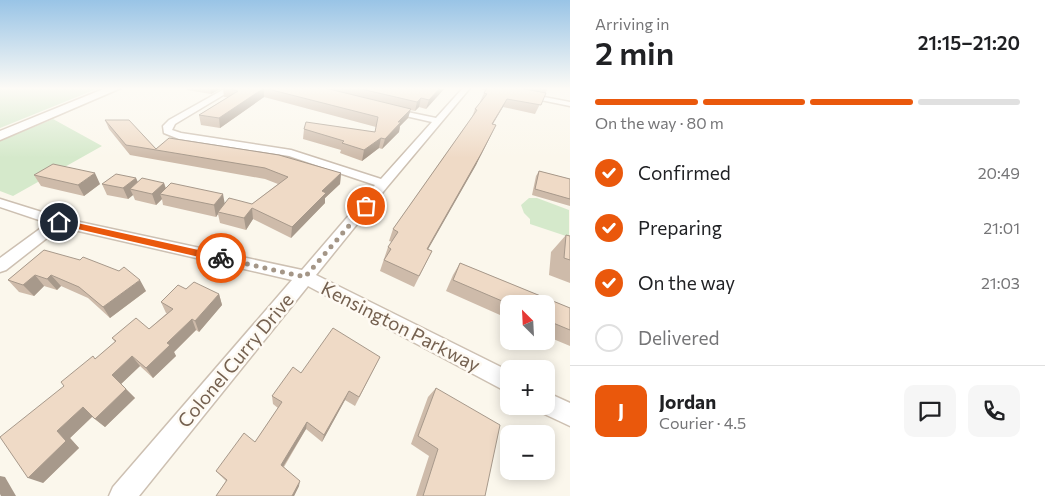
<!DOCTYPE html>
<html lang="en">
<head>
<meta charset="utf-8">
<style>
  :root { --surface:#fff; --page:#f6f6f6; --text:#202124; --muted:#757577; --line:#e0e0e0; --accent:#ea580c }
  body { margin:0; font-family:Commissioner,sans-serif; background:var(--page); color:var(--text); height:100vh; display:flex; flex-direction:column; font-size:19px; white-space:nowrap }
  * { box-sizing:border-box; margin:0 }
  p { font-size:16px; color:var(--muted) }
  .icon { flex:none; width:28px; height:28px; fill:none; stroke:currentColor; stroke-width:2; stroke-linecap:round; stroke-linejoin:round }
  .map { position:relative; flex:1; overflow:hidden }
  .panel { display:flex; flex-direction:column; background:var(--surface); width:475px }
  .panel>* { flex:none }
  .needle { width:32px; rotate:336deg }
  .tools { position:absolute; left:500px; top:295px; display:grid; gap:10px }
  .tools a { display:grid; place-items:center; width:55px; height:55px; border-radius:10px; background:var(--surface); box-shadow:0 2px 12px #0003; font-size:25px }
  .pin { position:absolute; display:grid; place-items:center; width:42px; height:42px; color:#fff; margin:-21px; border:2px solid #fff; border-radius:50%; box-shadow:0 1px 5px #0007 }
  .courier { position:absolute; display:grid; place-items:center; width:50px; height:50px; margin:-25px; border:4px solid #ea580c; border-radius:50%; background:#fff; color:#222; box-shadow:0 1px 6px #0007 }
  .headline em { font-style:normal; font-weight:600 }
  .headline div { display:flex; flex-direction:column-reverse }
  .headline { display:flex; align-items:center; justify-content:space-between; height:85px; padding:0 25px }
  h1 { font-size:32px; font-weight:600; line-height:38px }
  .bar { display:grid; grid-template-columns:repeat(4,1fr); gap:8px 5px; align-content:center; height:60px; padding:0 25px }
  .bar i { height:6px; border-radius:4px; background:var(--line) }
  .bar .current { background:var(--accent) }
  .bar p { grid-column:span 4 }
  .line { display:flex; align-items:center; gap:12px; padding:0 25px; border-top:1px solid var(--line) }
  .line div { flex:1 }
  .round { display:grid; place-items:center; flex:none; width:52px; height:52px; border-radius:10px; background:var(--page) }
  ol { padding:0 25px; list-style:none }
  li { display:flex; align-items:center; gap:15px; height:55px }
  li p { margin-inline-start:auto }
  li .icon { padding:5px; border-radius:50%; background:var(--accent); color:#fff; stroke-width:4 }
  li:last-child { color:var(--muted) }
  li i { width:28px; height:28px; border:2px solid var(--line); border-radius:50% }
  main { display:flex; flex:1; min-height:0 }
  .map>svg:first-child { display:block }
</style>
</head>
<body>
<main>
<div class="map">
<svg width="570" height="496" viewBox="0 0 570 496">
  <rect width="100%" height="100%" fill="#fbf7ec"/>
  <!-- green -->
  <path fill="#d5e9cb" d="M0,88H99L0,128Z
    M53,119L102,146L13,196L0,191V141Z
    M529,198H537L569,210V237L530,224V219L524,213L521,205Z"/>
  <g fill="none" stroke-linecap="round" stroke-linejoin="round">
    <defs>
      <path id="minor" d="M226,88H235L175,124L172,130L181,133L291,150L381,179L432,122L388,112V108L436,118L463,88H470L387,187L316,275L509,371V393L308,286L139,496H109L113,487L292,280L61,227L6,270L0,272V258L48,223L0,207V199L61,218L302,270L375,185L289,156L179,139L164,133L163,126L169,120Z
        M482,88H498L570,102V106Z
        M546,392L570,403V426L538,411L536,406H546Z"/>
      <path id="secondary" d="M106,88H121L0,140V131Z"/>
    </defs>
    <!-- minor casing -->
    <use href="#minor" stroke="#cdc0b2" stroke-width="3"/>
    <!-- secondary casing -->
    <use href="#secondary" stroke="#d0c1b0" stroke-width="3"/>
    <!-- minor -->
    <use href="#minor" fill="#fff" fill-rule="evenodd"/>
    <!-- secondary -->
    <use href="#secondary" fill="#fff" fill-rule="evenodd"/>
  </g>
  <!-- wall -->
  <path fill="#cebbaa" d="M186,88H222L211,94L187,90Z
    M223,88H445L426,109L419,107L415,111L410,110L408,118L400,126L399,132L382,149L379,148L362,161L340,153L341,150L303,139L304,129L375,132L376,127L264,97L220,128L201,125L199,115L228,97H224Z
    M487,88H548L535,114L503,107L493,124L476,165L428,249L432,251L414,287L380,271L388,247L392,242L389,241L393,229L472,117L475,109L481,102H480L484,93Z
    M105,120L156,149L341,173L340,184L325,198V203L291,238L253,219L246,230L220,223L218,214L216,217L163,205L162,199L156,205L135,200L133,195L128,199L107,195L102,184L136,178L138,182L164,183L166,188L225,203L252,204L278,184L265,179L130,155L109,129Z
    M539,171L570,179V206L532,195L536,176Z
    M34,175L100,184L84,196L41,186Z
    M566,235L570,236V283L549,275L551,252Z
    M44,250L146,291L110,318L88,298L61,286L57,290L44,286L34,296L19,292L8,280Z
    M460,263L570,308V346L546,336V304H509V319L446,291L453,275Z
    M219,294L222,305L199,332L196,330L174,352L176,356L153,378L140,366L121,384L135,398L105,427L92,417L70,438L79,448L43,483L64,386L115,342L112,338L149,329L167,313H166L161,302Z
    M380,357L355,406L345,400L322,442L306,429L284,467L299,486L294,496H216L226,481L216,471L255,442L278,408L273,404L272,396L301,373Z
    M436,388L485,496H416L429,456L411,444L428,397Z"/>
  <!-- shaded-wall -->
  <path fill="#a7998b" d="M210,88H222L211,94Z
    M264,88V97L220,128L219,118Z
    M440,88H445L426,109L429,100Z
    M421,98L419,107L415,111L417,102Z
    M507,99L503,107L487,133L492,124Z
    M411,109L408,118L400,126L399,132L382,149L385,139L398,122Z
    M496,125L476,165L422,260L427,249Z
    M381,138L379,148L362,161L364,150Z
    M95,173L100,184L84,196L78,185Z
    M341,173L340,184L325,198V203L291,238L292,227L322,191Z
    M136,178L140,189H130L133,195L128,199L123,188Z
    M164,183L167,194H160L162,199L156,205L152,194Z
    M223,194L225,205L218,212V214L216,217L214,205Z
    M252,208L253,219L246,230L244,218Z
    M35,275L44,286L34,296L23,285Z
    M51,275L61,286L57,290L47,279Z
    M140,280L146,291L110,318L103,307Z
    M219,294L222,305L199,332L195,321Z
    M192,319L196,330L174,352L176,356L153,378L146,368L167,343Z
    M132,356L140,366L121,384L112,375Z
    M126,389L135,398L105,427L95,419Z
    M349,391L345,400L322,442L324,435Z
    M83,407L94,415L70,438L79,448L43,483L28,478L57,431Z
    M307,422L306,429L281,470V465Z
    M0,476L5,477L16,496H1L0,494Z
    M300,481L299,486L294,496H292Z"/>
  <!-- building -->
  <path fill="#efdac6" stroke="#a7998b" d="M224,88H325L411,109L398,122H401L385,139L381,138L364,150L342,143L344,141L304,129L306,122L375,132L378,117L264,88L219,118L199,115L238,91Z
    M357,88H440L429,100L421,98L417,102Z
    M487,88H520L546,93L541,105L507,99L492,124L496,125L481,154L427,249L432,251L419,276L384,260L391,249L388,247L398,232L393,229L477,110L475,109L487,94L484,93Z
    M105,120H129L156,149L169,138L279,155L341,173L322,191L326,193L292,227L252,208L244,218L218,212L229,198L252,204L288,177L265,168L126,145Z
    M53,164L95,173L78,185L34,175Z
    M539,171L570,179V199L535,189Z
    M116,174L136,178L123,188L102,184Z
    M142,178L164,183L152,194L130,189Z
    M171,183L223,194L214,205L160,194Z
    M566,235L570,236V260L564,258Z
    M44,250L80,260L83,257L119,271L124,267L140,280L103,307L79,287L51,275L47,279L35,275L23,285L8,280Z
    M460,263L570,308V330L546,320V304H509L453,280Z
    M194,282L219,294L195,321L192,319L167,343L170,345L146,368L132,356L112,375L126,389L95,419L83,407L57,431L66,441L28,478L0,437L64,386L61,382L93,356L95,359L116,341L112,338L136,318L149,329L173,309L161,302L178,285L186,289Z
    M333,328L380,357L359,397L349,391L324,435L307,422L281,465L300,481L292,496H216L227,480L216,471L244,433L255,442L282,402L272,396L293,367L301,373Z
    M436,388L500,425L485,496H423L438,449L418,436Z"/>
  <!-- sky -->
  <linearGradient id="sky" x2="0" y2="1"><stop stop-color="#99c4e6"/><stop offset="0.56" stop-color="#fdfbf6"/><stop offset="1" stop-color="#fdfbf6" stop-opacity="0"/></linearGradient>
  <rect width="570" height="158" fill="url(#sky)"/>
  <!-- route -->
  <path fill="#ea580c" d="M59,219L221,255L225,258L221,262L56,224L55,222Z"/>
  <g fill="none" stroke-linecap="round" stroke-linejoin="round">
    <!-- done -->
    <path stroke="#a49687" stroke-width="5" stroke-dasharray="0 9" d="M221,258L305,277L366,206"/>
  </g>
  <g text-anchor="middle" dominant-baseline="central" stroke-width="5" stroke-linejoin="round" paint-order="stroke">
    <!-- street labels -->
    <g font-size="19" fill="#756150" stroke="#fefaf3">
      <text transform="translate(401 326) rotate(27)">Kensington Parkway</text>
      <text transform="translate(235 360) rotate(-50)">Colonel Curry Drive</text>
    </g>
  </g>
</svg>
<div class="tools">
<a><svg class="needle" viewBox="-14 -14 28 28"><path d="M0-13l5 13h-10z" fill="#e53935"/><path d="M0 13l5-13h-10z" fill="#757577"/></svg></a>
<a>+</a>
<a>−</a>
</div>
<div class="pin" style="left:366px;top:206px;background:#ea580c"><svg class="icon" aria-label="bag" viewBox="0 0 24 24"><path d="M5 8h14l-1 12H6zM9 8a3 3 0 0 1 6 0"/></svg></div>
<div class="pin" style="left:59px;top:222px;background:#1f2937"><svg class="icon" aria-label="home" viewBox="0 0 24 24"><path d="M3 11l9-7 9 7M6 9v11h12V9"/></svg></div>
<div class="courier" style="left:221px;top:258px"><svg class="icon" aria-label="bike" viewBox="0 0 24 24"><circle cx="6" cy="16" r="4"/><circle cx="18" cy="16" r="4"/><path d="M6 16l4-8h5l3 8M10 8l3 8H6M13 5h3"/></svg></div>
</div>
<section class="panel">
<div class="headline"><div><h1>2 min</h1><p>Arriving in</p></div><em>21:15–21:20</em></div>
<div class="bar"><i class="current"></i><i class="current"></i><i class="current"></i><i></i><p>On the way · 80 m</p></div>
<ol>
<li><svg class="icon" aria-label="check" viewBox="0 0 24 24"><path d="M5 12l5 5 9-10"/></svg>Confirmed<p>20:49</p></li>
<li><svg class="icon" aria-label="check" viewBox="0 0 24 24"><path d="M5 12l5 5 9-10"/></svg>Preparing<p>21:01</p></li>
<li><svg class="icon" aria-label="check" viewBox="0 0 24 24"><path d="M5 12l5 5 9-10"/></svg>On the way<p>21:03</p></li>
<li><i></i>Delivered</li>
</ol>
<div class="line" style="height:90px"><b class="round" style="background:var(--accent);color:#fff">J</b><div><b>Jordan</b><p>Courier · 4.5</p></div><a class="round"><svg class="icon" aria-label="chat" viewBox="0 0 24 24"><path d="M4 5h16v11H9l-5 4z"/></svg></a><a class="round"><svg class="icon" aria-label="phone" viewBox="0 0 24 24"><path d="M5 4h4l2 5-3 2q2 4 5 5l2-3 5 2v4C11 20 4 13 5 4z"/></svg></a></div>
</section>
</main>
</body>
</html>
